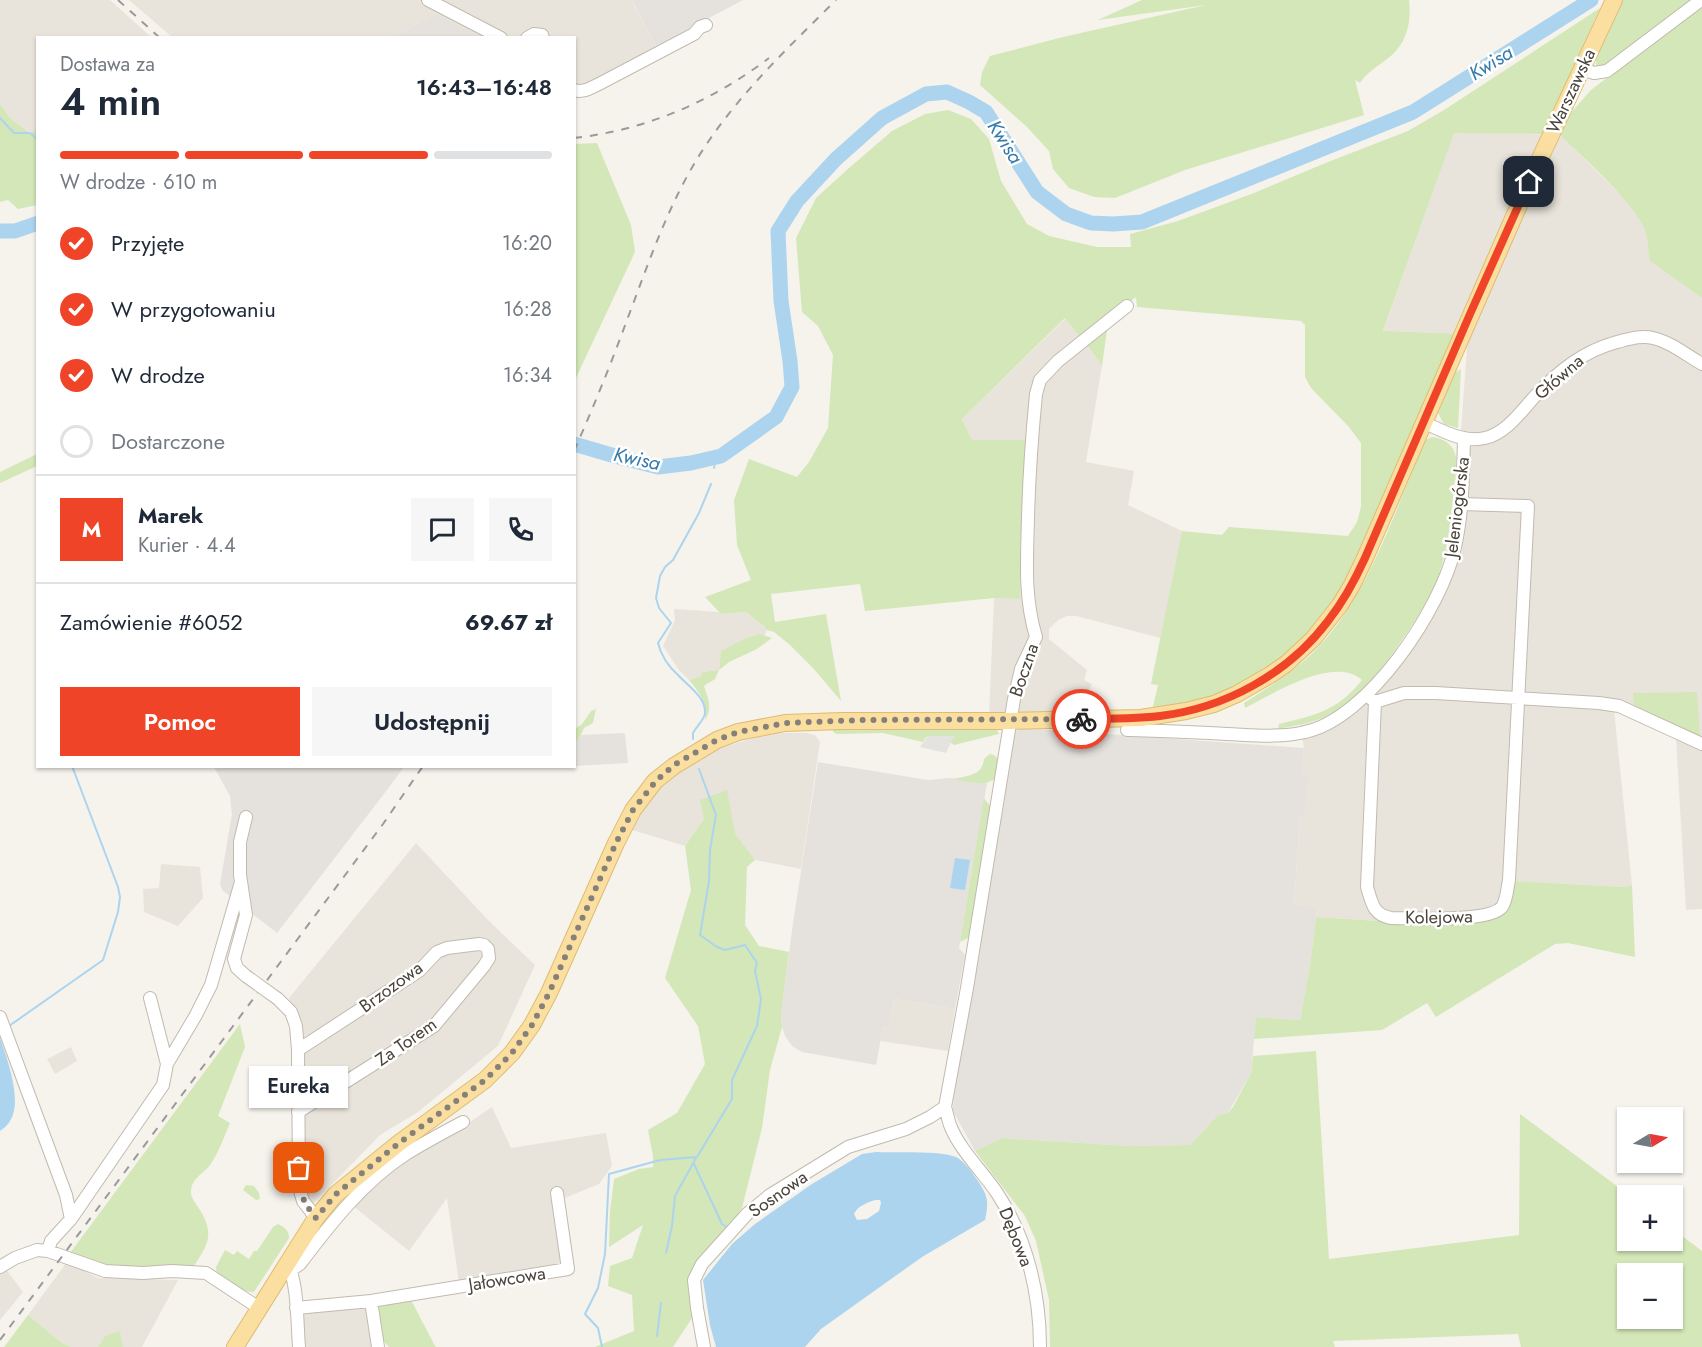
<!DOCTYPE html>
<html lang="pl">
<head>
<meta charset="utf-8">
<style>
  :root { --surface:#fff; --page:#f6f6f7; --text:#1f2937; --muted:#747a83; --line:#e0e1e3; --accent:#f04429 }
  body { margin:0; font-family:Jost,sans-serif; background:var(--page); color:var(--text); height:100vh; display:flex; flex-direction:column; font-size:22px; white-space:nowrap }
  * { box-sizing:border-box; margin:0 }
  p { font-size:20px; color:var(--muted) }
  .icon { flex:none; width:33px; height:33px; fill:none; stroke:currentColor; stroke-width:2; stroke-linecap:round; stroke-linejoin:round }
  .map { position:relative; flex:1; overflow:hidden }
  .panel { position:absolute; left:36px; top:36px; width:540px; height:732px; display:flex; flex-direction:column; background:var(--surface); border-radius:0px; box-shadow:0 2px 4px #0004 }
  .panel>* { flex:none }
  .needle { width:39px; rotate:80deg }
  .fabs { position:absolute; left:1617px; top:1107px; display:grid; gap:12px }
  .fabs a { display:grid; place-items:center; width:66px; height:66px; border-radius:0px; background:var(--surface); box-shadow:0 2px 4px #0004; font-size:30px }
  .pin { position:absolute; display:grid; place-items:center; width:51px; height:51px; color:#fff; margin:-26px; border-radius:12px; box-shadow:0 3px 9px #0006 }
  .courier { position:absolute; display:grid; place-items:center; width:60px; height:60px; margin:-30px; border:4px solid #f04429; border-radius:50%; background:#fff; color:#222; box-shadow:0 2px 8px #0007 }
  .bubble { position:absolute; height:42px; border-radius:0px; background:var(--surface); box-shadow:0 2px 4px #0004; font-size:20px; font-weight:600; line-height:42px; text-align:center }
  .summary em { font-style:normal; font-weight:600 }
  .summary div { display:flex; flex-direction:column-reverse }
  .summary { display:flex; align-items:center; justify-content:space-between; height:102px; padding:0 24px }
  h1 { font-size:39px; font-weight:600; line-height:45px }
  .bar { display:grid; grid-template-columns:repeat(4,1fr); gap:9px 6px; align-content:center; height:72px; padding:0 24px }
  .bar i { height:8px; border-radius:4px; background:var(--line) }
  .bar .on { background:var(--accent) }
  .bar p { grid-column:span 4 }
  .line { display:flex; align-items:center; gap:15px; padding:0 24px; border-top:2px solid var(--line) }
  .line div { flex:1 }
  .round { display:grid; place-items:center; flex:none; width:63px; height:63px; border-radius:0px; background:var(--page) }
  ol { padding:0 24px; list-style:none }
  li { display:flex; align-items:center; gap:18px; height:66px }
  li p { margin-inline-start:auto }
  li .icon { padding:6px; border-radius:50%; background:var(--accent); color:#fff; stroke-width:4 }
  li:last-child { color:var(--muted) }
  li i { width:33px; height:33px; border:3px solid var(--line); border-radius:50% }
  .action { display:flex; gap:12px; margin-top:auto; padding:12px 24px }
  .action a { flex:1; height:69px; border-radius:0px; background:var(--accent); color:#fff; font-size:24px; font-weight:600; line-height:69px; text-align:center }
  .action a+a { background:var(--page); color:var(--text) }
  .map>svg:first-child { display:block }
</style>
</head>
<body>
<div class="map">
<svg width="1702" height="1347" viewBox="0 0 1702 1347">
  <rect width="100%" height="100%" fill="#f5f3ec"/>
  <!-- residential -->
  <path fill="#e9e4db" d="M0,0H110L151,37L38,38L37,130L30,133L10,118L0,104Z
    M129,0H637L633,3L656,46L575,93L574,38L480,37L436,13L393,37H172Z
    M1454,132L1560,135L1625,199L1637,214L1646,232L1650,261L1702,298V909L1686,910L1676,739L1632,717L1614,710L1632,885L1625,887L1514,881L1512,897L1480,920L1442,925L1316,917L1317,908L1294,906L1300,816H1304L1307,775L1302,774L1304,748L1300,725L1321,720L1340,711L1366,689L1388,664L1423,613L1445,567L1453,526L1456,498L1468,335L1383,332Z
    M1066,318L1102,366L1086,462L1134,471L1128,505L1182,531L1161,638L1076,616H1067L1058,620L1049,629V639L1087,670L1084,680L1092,684L1079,715L989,716L994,598L1020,599V551L1026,440H972L962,419Z
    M674,609L719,612L721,614L746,612L764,626L767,630L765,635H756L748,637L722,651L719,670L702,672L701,676L689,680L679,670L663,646L675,620Z
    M778,733H807L815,735L820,742L801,869L755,860L735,833L704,819L685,846L629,829L658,787L672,774L717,749L757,737Z
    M416,843L488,920L535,965L498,1046L418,1112L380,1135L313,1204L301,1182L297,1020L289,998Z
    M161,864L200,867L203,898L178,926L144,912L143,889L159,888Z
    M894,999L955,1009L948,1051L880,1041L883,1027L888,1028Z
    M71,1047L77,1061L55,1074L47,1059Z
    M492,1107L511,1148L606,1133L612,1166L599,1184L555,1202L563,1265L459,1283L447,1198L409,1251L352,1205L404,1161L452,1134Z
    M67,1262L98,1278L178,1280L142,1347H123L120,1332L105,1336L98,1347H71L62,1343L28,1315Z
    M5,1268L23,1292L0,1320V1272Z
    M369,1305L375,1347H302L303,1313Z"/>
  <!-- industrial -->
  <path fill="#e5e2dd" d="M637,0H743L656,46L633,2Z
    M436,13L479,36L480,37H393Z
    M1022,728L1304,748L1302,774L1308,775L1304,816H1300L1294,905L1317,908L1310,965L1300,1020L1256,1017L1251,1073L1228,1113L1218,1115L1190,1145L1130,1146L1002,1138L975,1151L953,1111L954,1092L1013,737L1016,731Z
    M623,733L625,734L628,763L575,766V743L581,735Z
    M818,762L928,780L950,778L987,783L959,948L965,955L955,1009L894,999L888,1028L883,1027L876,1065L802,1052L792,1046L785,1036L782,1027L781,1015L793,923Z
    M214,767H404L390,786L277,933L222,890L220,884L232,814L231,806L230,796Z"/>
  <!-- green -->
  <path fill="#d3e7b8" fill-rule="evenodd" d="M1142,0H1409C1411,18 1409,36 1396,51C1385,63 1369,69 1360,83L1355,80L1364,115L1185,170L1115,198L1094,197L1069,188L1053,169L1049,151L1027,127L980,85L982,72L990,56L1063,37L1206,5L1098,20Z
    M1623,0H1695L1611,65L1598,66L1596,65V56Z
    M1702,5V298L1650,261C1648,252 1648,242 1646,233C1638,205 1582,157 1560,135L1569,115L1591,90Z
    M1600,8L1543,134L1454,133L1383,331L1457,334L1344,587L1315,629L1279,662L1221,696L1152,711L1158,685L1151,684L1182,531L1222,535L1229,527L1348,536L1357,522L1361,507V443L1349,427L1311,388L1305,377V325L1301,321L1137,307L1136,297L1081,338L1065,318L962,419L972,440H1026L1020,551V599L994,598L865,611L860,584L771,594L775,622L826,614L841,701L813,668L790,645L774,632L767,630L764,626L746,612L721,614L705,597L751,580L737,545L734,500L749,459L797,477L809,462L828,428L833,355L818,326L802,312L796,238L816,198L849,168L892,131L925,114L948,110L971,119L989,139L1001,181L1027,224L1049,236L1097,247H1131L1130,234L1178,221L1254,193L1328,162L1408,131L1444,110Z
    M0,104L10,118L30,133L37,130V205L18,209L8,200L0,202Z
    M597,143L631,225L635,252L575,380V144Z
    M1108,323L1102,366L1084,341Z
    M1461,369L1458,428L1444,424L1438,413L1454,373Z
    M1432,437C1441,438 1450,442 1454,451C1459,462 1455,476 1454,487C1451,523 1447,560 1431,594C1427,603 1420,612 1415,621C1396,649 1378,676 1352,699C1348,702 1343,707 1338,710C1320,722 1298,725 1278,729L1279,724C1316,715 1337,711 1362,680C1334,655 1273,694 1245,708L1244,703C1273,685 1301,667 1324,641C1372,587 1396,506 1426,440Z
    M37,454V466L0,483V472Z
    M760,634L772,638L757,649L729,662L719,670L715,679L704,686C708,699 713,708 705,720C707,703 700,693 689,680L701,676L702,672L719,670L721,651L748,637Z
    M1697,692L1700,736L1698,739L1634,707L1633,693Z
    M596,708L593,723L584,728L581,735L575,743V729L582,724L592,710L593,711Z
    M833,728H996L999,734L954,745L950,742L954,737H926L923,742L883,733L837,734L833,732Z
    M990,754L994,755L999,760C999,765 999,772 997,775C991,789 966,781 954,779C969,775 982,776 984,759Z
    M727,790L735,833L755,860L747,867L745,925L759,946L789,952L781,1015L782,1027L770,1070L762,1128L742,1208L730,1226L699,1263L694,1315L673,1347H595L634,1331L632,1295L608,1286L610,1266L632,1258L643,1225L609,1247L610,1211L614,1179L639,1169L653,1167V1156L648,1130L677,1113L705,1064L698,1026L665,978L691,890L685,846L704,819L700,800Z
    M984,798L991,807L970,937L960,942Z
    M1514,881L1625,887L1632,885L1635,957L1568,943L1555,944L1436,1017L1427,1003L1382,1030L1254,1039L1256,1017L1300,1020L1310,965L1316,917L1442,925L1489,918Z
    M240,1024L245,1047L218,1116L230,1123C225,1135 217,1156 210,1165C203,1174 192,1178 191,1191C190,1196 195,1203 198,1207C215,1233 209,1243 194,1266L106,1268L70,1253Z
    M1316,1051L1329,1259L1519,1235L1520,1114L1629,1195L1628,1240H1672L1673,1229L1702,1251V1347H1521L1518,1334L1333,1341L1335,1347H1050L1049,1300L1036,1241L1025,1216L975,1151L1002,1138L1130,1146L1190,1145L1218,1115L1228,1113L1233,1107L1251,1073L1253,1056ZM1628,1274H1672V1318H1628Z
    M246,1185L254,1186L259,1193L260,1199L256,1200L243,1190Z
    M278,1224C284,1227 289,1230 289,1238L254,1292L241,1291L217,1275L216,1267L225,1250L234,1255L237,1251L249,1259L254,1251H257L273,1227Z
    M410,1298L434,1344L436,1347H389L381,1338L377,1304Z
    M28,1315L62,1343L71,1347H4Z
    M120,1331L123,1347H98L105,1336Z"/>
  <!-- parking -->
  <path fill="#e5e3e0" d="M928,736H954L946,753L920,747Z"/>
  <!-- water -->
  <path fill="#add4ee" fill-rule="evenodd" d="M955,858L970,860L965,890L950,888Z
    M0,1038C7,1058 23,1102 10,1121C8,1125 4,1128 0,1131Z
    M876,1152C895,1153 940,1150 956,1157C965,1162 972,1172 978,1181C988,1196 989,1202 985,1220L922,1257L821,1329L805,1347H716L710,1325L703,1280L732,1244L755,1224L812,1184L862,1154ZM875,1200H880L881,1203L879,1211L867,1219L857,1220L854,1214C858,1206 866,1203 875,1200Z"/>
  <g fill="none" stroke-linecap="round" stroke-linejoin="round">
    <!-- stream -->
    <path stroke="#add4ee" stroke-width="2" d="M0,118L14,133H30L38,140
      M714,468L716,457
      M693,739V733C696,727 705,719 705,713C706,697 687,685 678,675C669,667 661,655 658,643L671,623L659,608L656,598L660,576L665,567L673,560L699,513L711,484
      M9,1026L103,960L118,912L120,897L118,887L72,766
      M694,1164L722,1224L727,1227
      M666,1253L672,1226L675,1196L696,1158
      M657,1336L661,1303
      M602,1347L598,1328L585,1314L598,1288L605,1254L609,1174L660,1160L697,1157L732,1099V1080L757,1026L761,999L755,971L757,963L745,945L725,950L717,947L700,935L709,881L710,850L716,815L699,769"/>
    <!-- river -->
    <path stroke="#add4ee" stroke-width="15" d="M0,231H15L38,223
      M574,444L615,456L658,467L691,463L721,456L776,417L792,387L790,361L781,301L778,231L797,201L836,159L882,118L926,94L947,92L969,102L986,112L1037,192L1066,214L1091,223L1113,224L1142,222L1413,112L1591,0"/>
    <defs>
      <path id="minor" d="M428,0L501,38
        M527,38L534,34L542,35L543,38
        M1581,69L1594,73L1607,71L1701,0
        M574,90C583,93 591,88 599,84L694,34L700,27L706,25
        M1423,422C1443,431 1463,443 1485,438C1507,433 1522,410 1537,394C1560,370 1584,351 1617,342C1629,339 1641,335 1653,338C1671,342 1686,355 1702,364
        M1369,697L1375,702L1404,693H1436L1599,703L1619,706L1702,744
        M1375,702L1367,887C1372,903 1373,915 1391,918C1412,918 1489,923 1502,907C1507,900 1507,889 1509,880L1528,506L1461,504
        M1127,730C1160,731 1194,732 1227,734C1253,735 1279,738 1305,732C1368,719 1442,608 1455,547C1463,512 1463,474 1464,438
        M246,817L240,842V875L246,915L234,959L237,968L246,976
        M278,999L291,1012L296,1026L298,1050L299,1187L303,1201L316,1218
        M0,1017L66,1195L71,1219L51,1241L48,1251
        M298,1050L419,971L437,952L447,948L479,944L484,945L488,949L489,958L484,966L434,1026L298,1112
        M167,1064L196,1015L211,985L241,882
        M71,1219L163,1085L167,1064L150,998
        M288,1264C298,1285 297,1323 299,1347
        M0,1267L15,1258L37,1250L48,1251L105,1271L143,1273L172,1271L206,1273L259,1308
        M291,1270L300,1264C331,1223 363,1182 406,1154C425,1142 444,1132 463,1122
        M371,1301L568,1269L557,1193
        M296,1308L371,1301L378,1347
        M704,1347L697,1308L694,1280L702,1264L747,1214L770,1195L848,1147L906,1129L930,1117L945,1107
        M1040,1347C1040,1294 1027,1238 997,1193C983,1172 959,1149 950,1125C948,1119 947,1113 945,1107L967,988L1014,699L1021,669L1036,637C1024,597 1027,560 1028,518C1029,477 1032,435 1036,394L1040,380L1058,361L1127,306"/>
      <path id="major" d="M235,1347L316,1218L335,1195L399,1143L485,1080L512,1053L532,1025L549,993L616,843L633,810L655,781L674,766L717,740L738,732L785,723L842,721H1009L1141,718L1186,711L1214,704L1237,694L1270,675L1286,664L1313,639L1340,605L1352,585L1365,558L1529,182L1614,0"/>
    </defs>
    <!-- minor casing -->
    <use href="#minor" stroke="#c1baaf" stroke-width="14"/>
    <!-- major casing -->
    <use href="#major" stroke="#dfbc71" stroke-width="18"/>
    <!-- minor -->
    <use href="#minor" stroke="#fff" stroke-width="12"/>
    <!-- major -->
    <use href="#major" stroke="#fadfa1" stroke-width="16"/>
    <!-- rail -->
    <path stroke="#9a9a9a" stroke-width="2" stroke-dasharray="8 8" stroke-linecap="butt" d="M118,0L160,38
      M574,138C646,130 711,102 769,58
      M574,451C593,408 611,364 627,320C650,259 671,196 708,142C744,89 791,45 836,0
      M0,1340L383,824L423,766"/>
    <defs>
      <path id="minor-bridge" d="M246,976L278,999"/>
    </defs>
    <!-- minor-bridge casing -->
    <use href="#minor-bridge" stroke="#c1baaf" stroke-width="14" stroke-linecap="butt"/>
    <!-- minor-bridge -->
    <use href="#minor-bridge" stroke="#fff" stroke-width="12"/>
  </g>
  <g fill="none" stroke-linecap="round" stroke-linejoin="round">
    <!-- done -->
    <path stroke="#868178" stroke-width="6" stroke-dasharray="0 10.8" d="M299,1168C299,1191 301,1200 316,1218L335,1195L399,1143L485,1080L512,1053L532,1025L549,993L616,843L633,810L656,781L674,765L717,740L738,732L785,723L863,720L1081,719"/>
    <!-- route -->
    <path stroke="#f04429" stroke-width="8" d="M1081,719C1107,719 1134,719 1160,716C1225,708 1288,674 1328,621C1343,602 1355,580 1365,558L1470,314L1529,182"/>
  </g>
  <g text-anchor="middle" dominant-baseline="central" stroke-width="5" stroke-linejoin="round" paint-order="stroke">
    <!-- street labels -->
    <g font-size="18" fill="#4a433a" stroke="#fff">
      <text transform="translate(1571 91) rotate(-65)">Warszawska</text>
      <text transform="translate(1559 377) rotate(-41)">Główna</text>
      <text transform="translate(1457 507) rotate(-83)">Jeleniogórska</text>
      <text transform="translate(1024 670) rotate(-71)">Boczna</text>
      <text transform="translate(1439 917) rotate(-1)">Kolejowa</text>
      <text transform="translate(391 987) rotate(-36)">Brzozowa</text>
      <text transform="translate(406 1042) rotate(-35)">Za Torem</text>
      <text transform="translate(778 1194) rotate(-35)">Sosnowa</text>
      <text transform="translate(1016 1237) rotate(68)">Dębowa</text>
      <text transform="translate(507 1279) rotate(-9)">Jałowcowa</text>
    </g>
    <!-- water labels -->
    <g font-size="20" font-style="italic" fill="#357aaa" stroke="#fff">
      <text transform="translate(1491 63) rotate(-32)">Kwisa</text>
      <text transform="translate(1005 142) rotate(57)">Kwisa</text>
      <text transform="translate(637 459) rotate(12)">Kwisa</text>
    </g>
  </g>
</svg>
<div class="fabs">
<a><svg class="needle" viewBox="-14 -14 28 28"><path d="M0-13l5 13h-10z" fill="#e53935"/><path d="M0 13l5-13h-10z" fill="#747a83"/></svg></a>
<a>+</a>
<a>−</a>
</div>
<div class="pin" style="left:299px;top:1168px;background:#ea580c"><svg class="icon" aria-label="bag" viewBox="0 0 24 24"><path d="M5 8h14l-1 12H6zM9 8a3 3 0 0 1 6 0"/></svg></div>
<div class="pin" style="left:1529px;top:182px;background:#1f2937"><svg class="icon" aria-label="home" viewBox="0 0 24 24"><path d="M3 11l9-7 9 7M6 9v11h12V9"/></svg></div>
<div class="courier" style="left:1081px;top:719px"><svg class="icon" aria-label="bike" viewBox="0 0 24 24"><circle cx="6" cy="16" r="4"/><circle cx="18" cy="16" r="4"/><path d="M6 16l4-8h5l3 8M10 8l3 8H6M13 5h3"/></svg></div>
<div class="bubble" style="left:249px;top:1066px;width:99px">Eureka</div>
<section class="panel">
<div class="summary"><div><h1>4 min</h1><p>Dostawa za</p></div><em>16:43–16:48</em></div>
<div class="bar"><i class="on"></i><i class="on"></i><i class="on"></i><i></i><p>W drodze · 610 m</p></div>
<ol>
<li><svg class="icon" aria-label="check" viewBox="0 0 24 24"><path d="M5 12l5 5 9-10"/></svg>Przyjęte<p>16:20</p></li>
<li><svg class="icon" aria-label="check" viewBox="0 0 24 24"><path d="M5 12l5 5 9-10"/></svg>W przygotowaniu<p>16:28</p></li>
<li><svg class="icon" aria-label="check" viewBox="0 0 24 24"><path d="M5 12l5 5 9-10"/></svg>W drodze<p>16:34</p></li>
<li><i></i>Dostarczone</li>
</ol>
<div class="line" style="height:108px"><b class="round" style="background:var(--accent);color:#fff">M</b><div><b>Marek</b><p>Kurier · 4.4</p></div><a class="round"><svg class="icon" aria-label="chat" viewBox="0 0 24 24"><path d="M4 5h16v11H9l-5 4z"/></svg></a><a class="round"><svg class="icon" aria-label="phone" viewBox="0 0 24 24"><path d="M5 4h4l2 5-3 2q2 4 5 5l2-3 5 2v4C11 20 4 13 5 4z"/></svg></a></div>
<div class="line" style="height:78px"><div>Zamówienie #6052</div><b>69.67 zł</b></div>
<div class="action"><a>Pomoc</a><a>Udostępnij</a></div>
</section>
</div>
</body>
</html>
